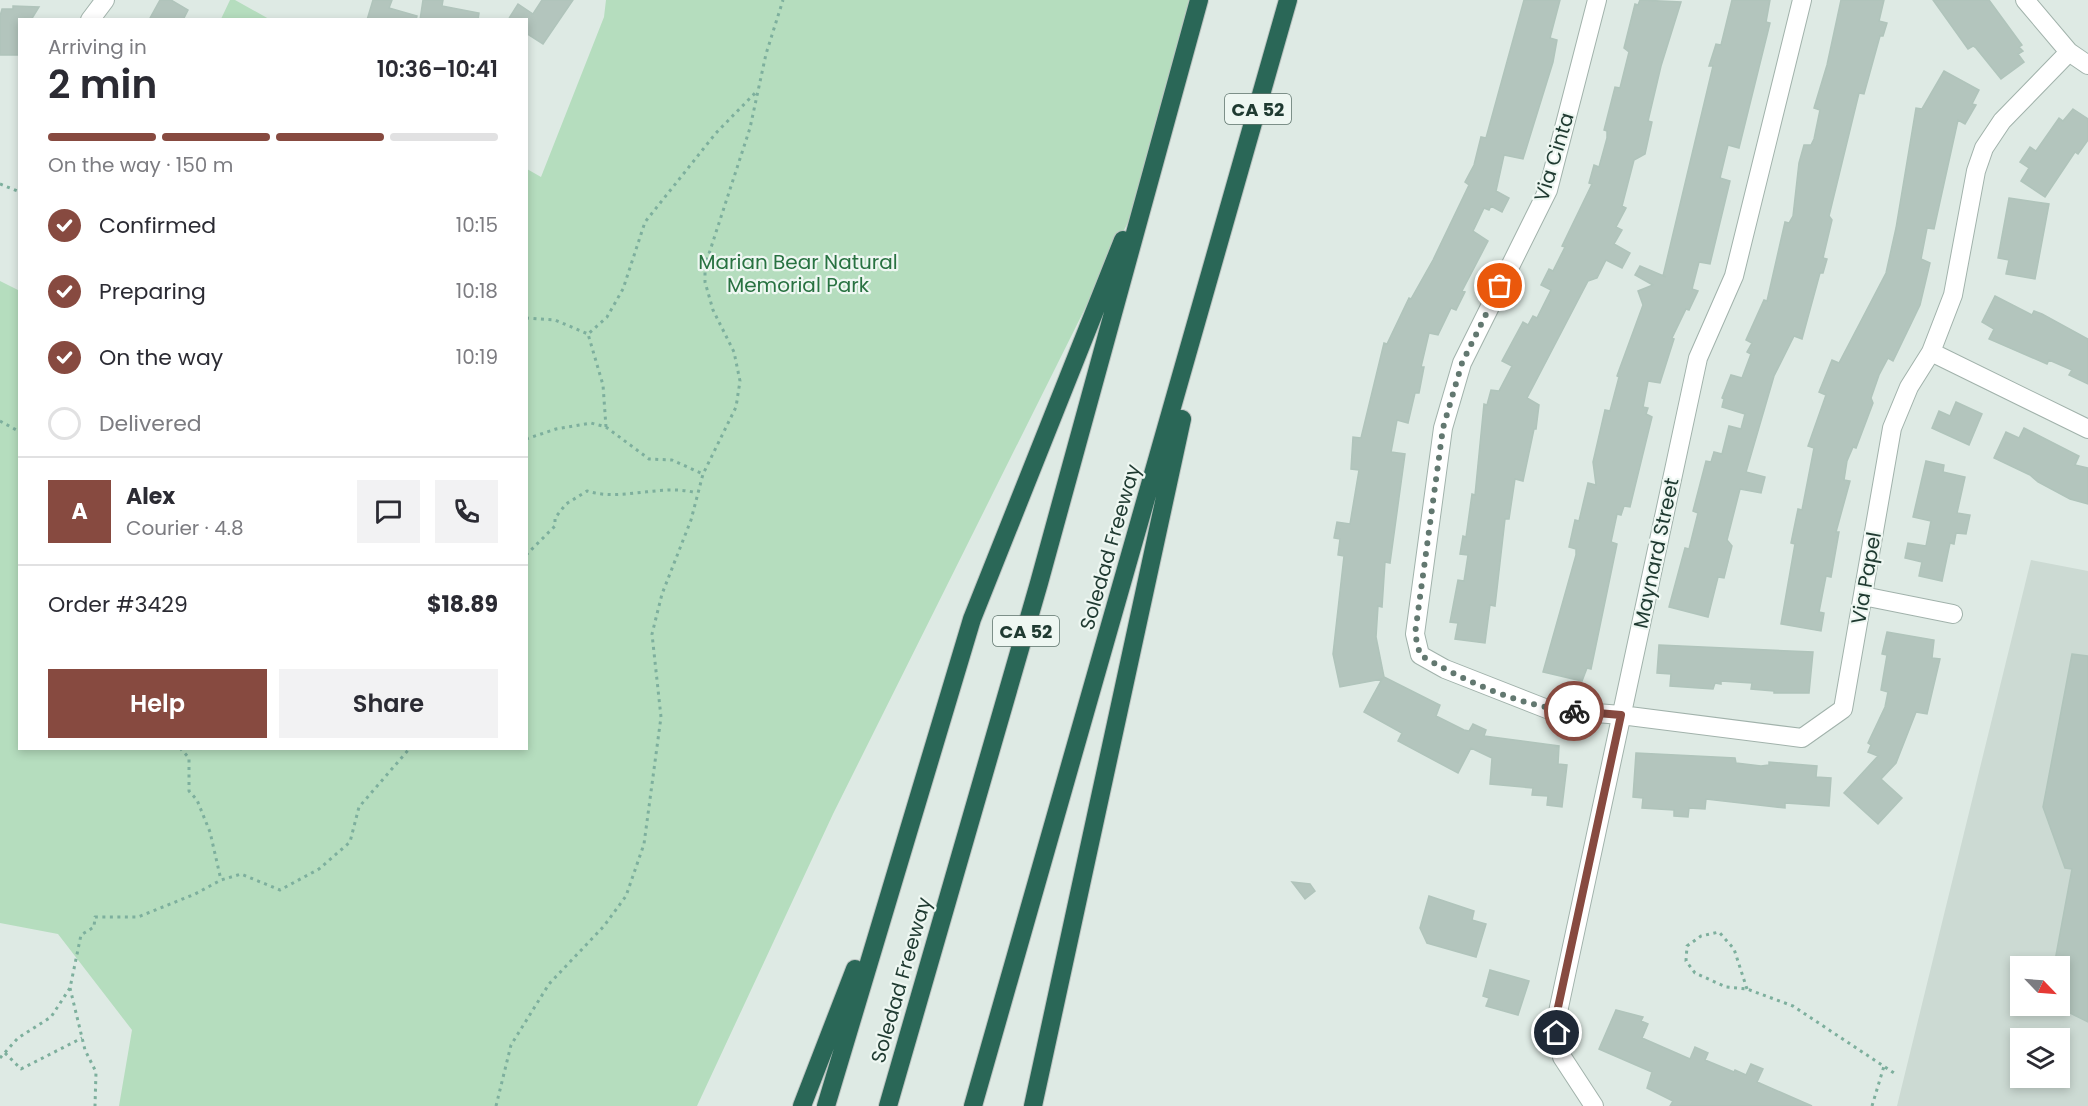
<!DOCTYPE html>
<html lang="en">
<head>
<meta charset="utf-8">
<style>
  :root { --surface:#fff; --page:#f2f2f3; --text:#2b2b33; --muted:#7c7c81; --line:#e1e1e2; --accent:#874a40 }
  body { margin:0; font-family:Poppins,sans-serif; background:var(--page); color:var(--text); height:100vh; display:flex; flex-direction:column; font-size:22px; white-space:nowrap }
  * { box-sizing:border-box; margin:0 }
  p { font-size:20px; color:var(--muted) }
  .icon { flex:none; width:33px; height:33px; fill:none; stroke:currentColor; stroke-width:2; stroke-linecap:round; stroke-linejoin:round }
  .map { position:relative; flex:1; overflow:hidden }
  .side { position:absolute; left:18px; top:18px; width:510px; height:732px; display:flex; flex-direction:column; background:var(--surface); border-radius:0px; box-shadow:0 3px 9px #0003 }
  .side>* { flex:none }
  .needle { width:39px; rotate:115deg }
  .tools { position:absolute; left:2010px; top:956px; display:grid; gap:12px }
  .tools a { display:grid; place-items:center; width:60px; height:60px; border-radius:0px; background:var(--surface); box-shadow:0 3px 9px #0003; font-size:30px }
  .pin { position:absolute; display:grid; place-items:center; width:51px; height:51px; color:#fff; margin:-26px; border:3px solid #fff; border-radius:50%; box-shadow:0 2px 6px #0007 }
  .courier { position:absolute; display:grid; place-items:center; width:60px; height:60px; margin:-30px; border:4px solid #874a40; border-radius:50%; background:#fff; color:#222; box-shadow:0 2px 8px #0007 }
  .summary em { font-style:normal; font-weight:600 }
  .summary div { display:flex; flex-direction:column-reverse }
  .summary { display:flex; align-items:center; justify-content:space-between; height:102px; padding:0 30px }
  h1 { font-size:39px; font-weight:600; line-height:45px }
  .bar { display:grid; grid-template-columns:repeat(4,1fr); gap:9px 6px; align-content:center; height:72px; padding:0 30px }
  .bar i { height:8px; border-radius:4px; background:var(--line) }
  .bar .current { background:var(--accent) }
  .bar p { grid-column:span 4 }
  .line { display:flex; align-items:center; gap:15px; padding:0 30px; border-top:2px solid var(--line) }
  .line div { flex:1 }
  .round { display:grid; place-items:center; flex:none; width:63px; height:63px; border-radius:0px; background:var(--page) }
  ol { padding:0 30px; list-style:none }
  li { display:flex; align-items:center; gap:18px; height:66px }
  li p { margin-inline-start:auto }
  li .icon { padding:6px; border-radius:50%; background:var(--accent); color:#fff; stroke-width:4 }
  li:last-child { color:var(--muted) }
  li i { width:33px; height:33px; border:3px solid var(--line); border-radius:50% }
  .button { display:flex; gap:12px; margin-top:auto; padding:12px 30px }
  .button a { flex:1; height:69px; border-radius:0px; background:var(--accent); color:#fff; font-size:24px; font-weight:600; line-height:69px; text-align:center }
  .button a+a { background:var(--page); color:var(--text) }
  .map>svg:first-child { display:block }
</style>
</head>
<body>
<div class="map">
<svg width="2088" height="1106" viewBox="0 0 2088 1106">
  <rect width="100%" height="100%" fill="#deeae4"/>
  <!-- built -->
  <path fill="#ccdad3" fill-rule="evenodd" d="M2031,560L2088,571V1106H1897ZM2020,966H2060V1005H2020ZM2020,1038H2060V1077H2020Z"/>
  <!-- green -->
  <path fill="#b5ddbe" d="M230,0H235L269,19H221Z
    M606,0H1207L1159,160L833,814L697,1106H119L132,1030L58,934L0,923V281L20,291V748H526L527,169L541,177L604,17Z"/>
  <!-- building -->
  <path fill="#b3c5bd" stroke="#b0c4bb" stroke-width="1.5" d="M160,0H171L188,10L183,20H149Z
    M373,0H392L389,8L417,16L416,20H367Z
    M423,0H443L442,6L479,13L478,20H420Z
    M542,0H573L543,44L526,33V20H508L518,4L533,14Z
    M1524,0H1560L1550,38L1557,40L1553,62L1523,159L1504,155L1496,191L1509,198L1502,212L1491,206L1489,210L1484,208L1473,231L1488,241L1462,291L1465,292L1456,310L1451,308L1438,335L1429,333L1421,367H1424L1419,393H1415L1408,423L1397,420L1391,452L1405,454L1390,563L1385,562L1382,607L1378,606L1376,637L1384,677L1440,705L1436,716L1464,730L1469,731L1473,724L1486,730L1484,736L1559,746L1558,764L1567,765L1562,807L1547,805L1548,796L1532,795L1533,788L1490,784L1492,758L1471,748L1458,773L1398,741L1402,733L1364,712L1382,679L1340,687L1333,654L1344,556L1338,555L1340,539L1334,538L1337,522L1350,524L1359,470L1351,469L1353,437L1361,438L1384,343L1387,344L1409,298L1411,299L1433,260L1469,185L1465,182L1474,165L1481,137L1486,138Z
    M1640,0L1681,2L1661,66L1648,121L1652,122L1645,154L1634,160L1622,206L1626,208L1616,227L1622,230L1614,244L1630,253L1622,268L1606,260L1597,278L1588,281L1527,398L1539,405L1536,429H1534L1523,481L1515,479L1509,519H1505L1495,606L1490,605L1485,643L1455,639L1458,623L1450,622L1458,580L1464,581L1468,555L1460,554L1463,536L1466,537L1472,494L1475,495L1484,404L1487,405L1491,390L1499,391L1512,366L1502,361L1523,322L1528,325L1533,316L1537,318L1551,290L1541,285L1549,269L1553,271L1565,247L1562,246L1592,184L1589,183L1594,165L1599,167L1607,138V131L1604,130L1615,87L1620,88L1629,52L1624,48L1635,4L1638,5Z
    M1732,0H1770L1766,22L1770,23L1739,148L1728,145L1720,178L1730,181L1710,264L1699,262L1692,289L1698,291L1689,310L1686,309L1672,338L1674,339L1660,383L1648,381L1643,407L1648,408L1646,414L1652,417L1630,507L1624,506L1621,515L1617,514L1611,542L1617,544L1591,669L1587,668L1582,681L1543,672L1576,555V549L1569,547L1575,520L1579,521L1588,483L1596,485L1593,462L1605,410L1610,411L1619,377L1617,376L1643,305L1638,291L1653,285L1635,275L1640,266L1666,277L1663,276L1713,66H1709L1716,44L1721,45Z
    M1841,0H1884L1879,21L1887,23L1883,36H1880L1864,94L1859,93L1829,216L1832,220L1823,258L1827,259L1823,273H1820L1802,339L1794,336L1774,376L1746,472L1765,477L1761,493L1740,489L1727,540L1732,546L1724,578L1718,577L1708,617L1669,607L1685,548L1689,549L1698,513L1693,511L1706,461L1711,462L1714,452L1722,454L1729,426L1741,429L1745,414L1722,407L1724,399L1722,398L1731,375L1742,378L1751,354L1747,352L1752,343L1746,340L1764,300L1767,301L1785,222L1789,223L1793,216L1799,163L1804,145H1811L1814,139L1820,110L1814,108L1827,65Z
    M1933,0H1989L2022,45L2019,47L2023,51L2018,54L2024,62L2001,79L1976,48L1973,46L1968,49Z
    M13,6L39,7L31,20H20V55H0V16L2,9H13Z
    M1944,71L1979,90L1972,104L1976,105L1965,124L1958,120L1934,229L1927,228L1921,259L1930,263L1920,305L1893,361L1888,358L1879,375L1871,398L1873,403L1856,448L1853,447L1847,461L1844,480L1850,481L1836,532H1839L1831,577L1826,576L1819,612L1824,613L1821,631L1781,624L1795,544L1791,543L1798,509L1802,510L1814,448L1808,446L1826,395L1819,392L1832,360L1839,363L1886,273L1896,228L1916,108L1922,109Z
    M2073,109L2088,119V140L2078,154L2075,152L2045,197L2021,181L2029,168L2020,162L2030,147L2036,151L2059,118L2063,121Z
    M2009,198L2049,204L2035,279L2006,274L2009,260L1998,258Z
    M1995,296L2032,315L2034,311L2042,314L2088,339V384L2069,375L2072,370L2049,360L2047,364L1989,339L1994,329L1982,322Z
    M1956,402L1982,414L1969,445L1932,428L1939,411L1950,416Z
    M2024,428L2079,456L2075,465L2088,468V504L2070,499L2038,482L2030,475L1994,458L2006,432L2019,438Z
    M1926,461L1944,465L1943,472L1965,477L1957,513L1970,515L1966,534L1956,533L1954,544L1950,543L1942,581L1919,576L1922,562L1905,558L1908,543L1926,546L1931,521L1913,517Z
    M1887,632L1934,640L1932,658L1940,659L1927,714L1916,712L1896,763L1881,779L1902,798L1878,824L1844,793L1878,756L1868,752L1871,745L1868,743L1885,707L1888,692L1881,690L1887,655L1882,654Z
    M1659,645L1813,652L1809,693H1774V691L1751,689L1752,683L1721,681V684L1715,683L1713,689L1670,686L1671,674L1657,673Z
    M2072,654L2088,656V1022L2060,1008V966H2054L2072,869L2065,868L2043,807Z
    M1636,753L1735,758L1736,763L1761,766L1769,765V762L1817,766L1816,777L1831,778L1829,806L1785,803V808L1706,799L1705,809L1689,808L1688,817L1674,816V810L1642,808L1643,798L1633,797Z
    M1292,882L1310,884L1315,891L1305,899Z
    M1429,896L1474,911L1472,920L1486,924L1476,957L1427,943L1420,928Z
    M1490,970L1529,981L1518,1015L1486,1006L1489,998L1483,996Z
    M1616,1010L1643,1017L1641,1021L1648,1024L1642,1038L1690,1059L1695,1047L1708,1053L1705,1060L1734,1072L1735,1070L1746,1075L1751,1064L1763,1069L1757,1082L1812,1106H1670L1673,1101L1647,1088L1652,1072L1599,1049Z"/>
  <g fill="none" stroke-linecap="round" stroke-linejoin="round">
    <defs>
      <path id="minor" d="M1597,0L1548,190L1462,363L1443,428L1415,634L1420,655L1445,669L1547,709L1621,715L1802,738L1843,709L1892,428L1909,387L1931,352L1953,295L1976,171L1984,148L2002,121L2069,52
        M2025,0L2069,52L2088,65
        M90,20L105,0
        M1931,352L2088,429
        M1863,596L1953,614
        M1594,1106L1562,1057L1557,1033L1558,1012L1698,358L1734,276L1802,0"/>
      <path id="highway" d="M802,1106L855,969
        M826,1106L972,619L1123,240
        M888,1106L1039,583L1199,0
        M973,1106L1288,0
        M1033,1106L1182,419"/>
    </defs>
    <!-- minor casing -->
    <use href="#minor" stroke="#a1b2ab" stroke-width="20"/>
    <!-- highway casing -->
    <use href="#highway" stroke="#bcc4c1" stroke-width="20"/>
    <!-- path -->
    <path stroke="#7daf9d" stroke-width="3" stroke-dasharray="3 4.5" stroke-linecap="butt" d="M0,184L20,192
      M526,318L555,320L588,334
      M0,421L20,432
      M606,427L603,385L588,334L607,317L623,289L645,222L716,133L757,91
      M526,439L556,429L591,423L606,427L649,459L672,460L703,474
      M526,555L555,526V518L566,504L587,491C622,502 661,483 697,493
      M180,748L189,758V791L197,800L210,832L221,880
      M70,988L85,1050L96,1072L95,1106
      M1747,989L1734,949L1719,932L1701,936L1687,946L1686,961L1695,973L1726,987L1747,989L1793,1006L1897,1075
      M5,1053L21,1069L82,1038
      M0,1058L18,1038L51,1017L70,988L81,935L94,927L95,917H138L195,894L221,880L241,874L280,890L319,869L350,842L359,807L410,748
      M496,1106L511,1045L549,984L604,926L626,896L644,844L661,717L652,634L662,594L691,520L703,474L736,407L740,381L734,352L713,310L705,282V266L750,128L766,54L783,0
      M1872,1106L1884,1066"/>
    <!-- minor -->
    <use href="#minor" stroke="#fff" stroke-width="18"/>
    <!-- highway -->
    <use href="#highway" stroke="#2a6757" stroke-width="18"/>
  </g>
  <g fill="none" stroke-linecap="round" stroke-linejoin="round">
    <!-- done -->
    <path stroke="#627870" stroke-width="6" stroke-dasharray="0 10.8" d="M1500,286L1462,363L1443,428L1415,634L1420,655C1466,682 1522,707 1574,711"/>
    <!-- route -->
    <path stroke="#874a40" stroke-width="8" d="M1557,1033V1012L1621,715L1574,711"/>
  </g>
  <g text-anchor="middle" dominant-baseline="central" stroke-width="4.5" stroke-linejoin="round" paint-order="stroke">
    <!-- shield labels -->
    <g fill="#eef7f2" stroke="#5d736b" stroke-width="1.5">
      <rect x="1225" y="94" width="66" height="30" rx="4.5"/>
      <rect x="993" y="616" width="66" height="30" rx="4.5"/>
    </g>
    <g font-size="18" font-weight="bold" fill="#1f3a31">
      <text x="1258" y="109">CA 52</text>
      <text x="1026" y="631">CA 52</text>
    </g>
    <!-- street labels -->
    <g font-size="20" fill="#1f3a31" stroke="#eef7f2">
      <text transform="translate(1554 157) rotate(-73)">Via Cinta</text>
      <text transform="translate(1110 547) rotate(-74)">Soledad Freeway</text>
      <text transform="translate(1656 553) rotate(-78)">Maynard Street</text>
      <text transform="translate(1866 578) rotate(-80)">Via Papel</text>
      <text transform="translate(901 980) rotate(-74)">Soledad Freeway</text>
    </g>
    <!-- park labels -->
    <g font-size="20" fill="#287241" stroke="#eef7f2">
      <text x="798" y="262">Marian Bear Natural<tspan x="798" dy="23">Memorial Park</tspan></text>
    </g>
  </g>
</svg>
<div class="tools">
<a><svg class="needle" viewBox="-14 -14 28 28"><path d="M0-13l5 13h-10z" fill="#e53935"/><path d="M0 13l5-13h-10z" fill="#7c7c81"/></svg></a>
<a><svg class="icon" aria-label="layers" viewBox="0 0 24 24"><path d="M12 4l9 5-9 5-9-5zM3 14l9 5 9-5"/></svg></a>
</div>
<div class="pin" style="left:1500px;top:286px;background:#ea580c"><svg class="icon" aria-label="bag" viewBox="0 0 24 24"><path d="M5 8h14l-1 12H6zM9 8a3 3 0 0 1 6 0"/></svg></div>
<div class="pin" style="left:1557px;top:1033px;background:#1f2937"><svg class="icon" aria-label="home" viewBox="0 0 24 24"><path d="M3 11l9-7 9 7M6 9v11h12V9"/></svg></div>
<div class="courier" style="left:1574px;top:711px"><svg class="icon" aria-label="bike" viewBox="0 0 24 24"><circle cx="6" cy="16" r="4"/><circle cx="18" cy="16" r="4"/><path d="M6 16l4-8h5l3 8M10 8l3 8H6M13 5h3"/></svg></div>
<section class="side">
<div class="summary"><div><h1>2 min</h1><p>Arriving in</p></div><em>10:36–10:41</em></div>
<div class="bar"><i class="current"></i><i class="current"></i><i class="current"></i><i></i><p>On the way · 150 m</p></div>
<ol>
<li><svg class="icon" aria-label="check" viewBox="0 0 24 24"><path d="M5 12l5 5 9-10"/></svg>Confirmed<p>10:15</p></li>
<li><svg class="icon" aria-label="check" viewBox="0 0 24 24"><path d="M5 12l5 5 9-10"/></svg>Preparing<p>10:18</p></li>
<li><svg class="icon" aria-label="check" viewBox="0 0 24 24"><path d="M5 12l5 5 9-10"/></svg>On the way<p>10:19</p></li>
<li><i></i>Delivered</li>
</ol>
<div class="line" style="height:108px"><b class="round" style="background:var(--accent);color:#fff">A</b><div><b>Alex</b><p>Courier · 4.8</p></div><a class="round"><svg class="icon" aria-label="chat" viewBox="0 0 24 24"><path d="M4 5h16v11H9l-5 4z"/></svg></a><a class="round"><svg class="icon" aria-label="phone" viewBox="0 0 24 24"><path d="M5 4h4l2 5-3 2q2 4 5 5l2-3 5 2v4C11 20 4 13 5 4z"/></svg></a></div>
<div class="line" style="height:78px"><div>Order #3429</div><b>$18.89</b></div>
<div class="button"><a>Help</a><a>Share</a></div>
</section>
</div>
</body>
</html>
